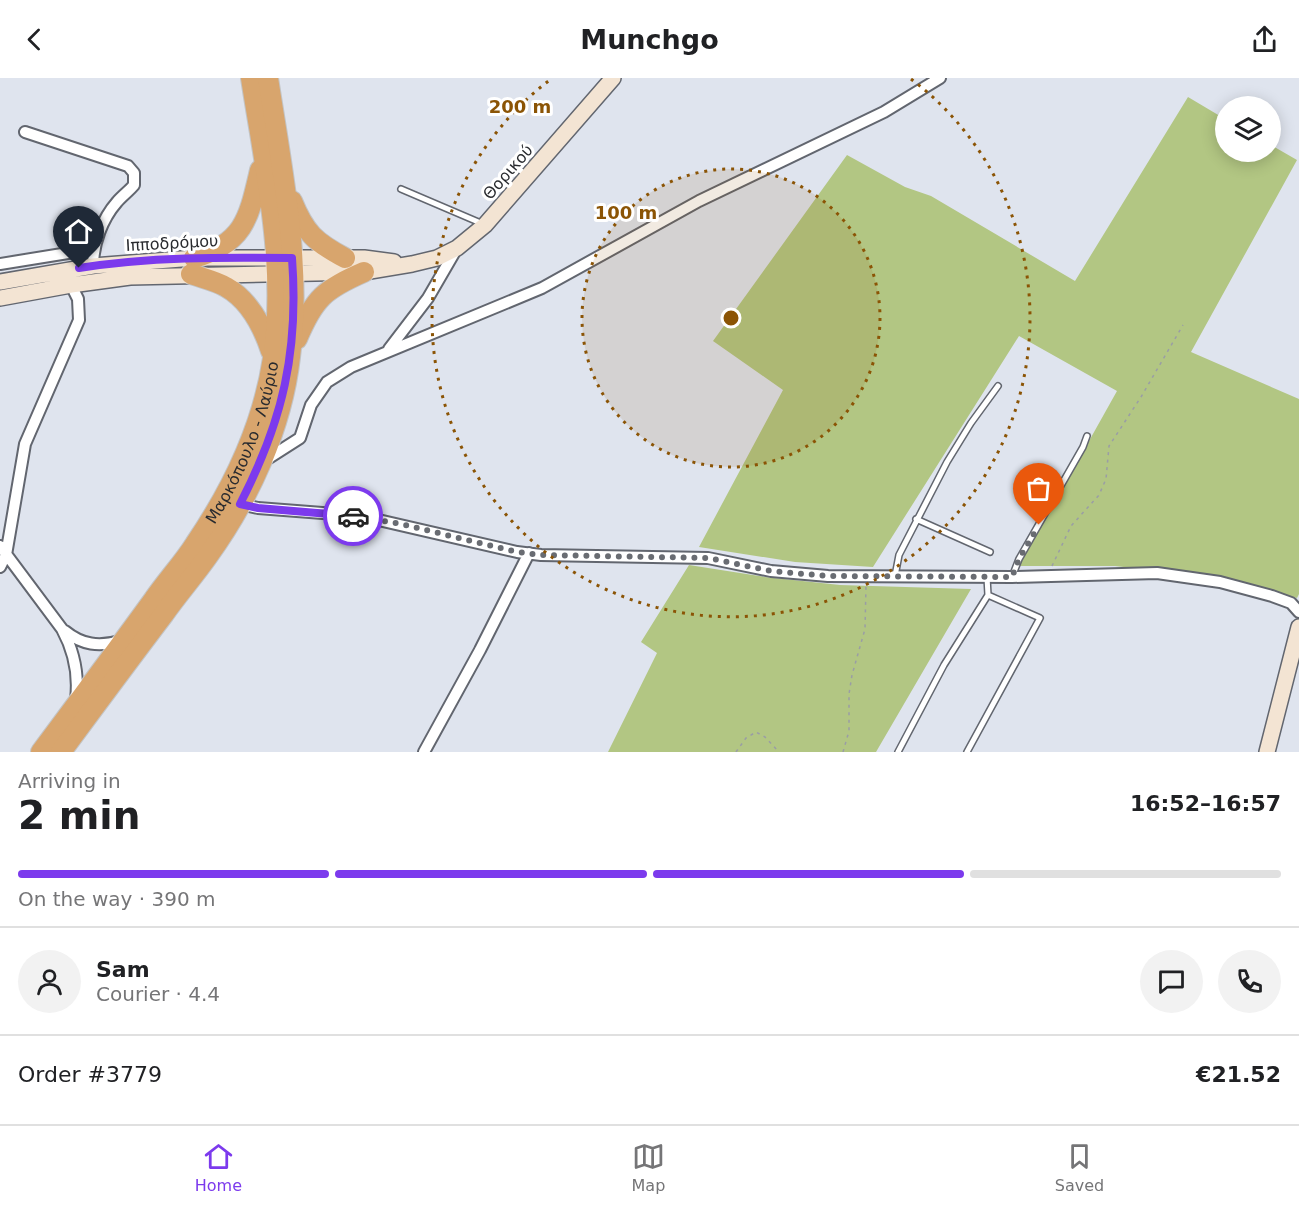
<!DOCTYPE html>
<html lang="en">
<head>
<meta charset="utf-8">
<style>
  :root { --surface:#fff; --page:#f2f2f2; --text:#202124; --muted:#757577; --line:#e0e0e0; --accent:#7c3aed }
  body { margin:0; font-family:"DejaVu Sans",sans-serif; background:var(--page); color:var(--text); height:100vh; display:flex; flex-direction:column; font-size:22px; white-space:nowrap }
  * { box-sizing:border-box; margin:0 }
  p { font-size:20px; color:var(--muted) }
  .icon { flex:none; width:33px; height:33px; fill:none; stroke:currentColor; stroke-width:2; stroke-linecap:round; stroke-linejoin:round }
  .map { position:relative; height:674px; overflow:hidden }
  .sheet { display:flex; flex-direction:column; background:var(--surface); flex:1 }
  .sheet>* { flex:none }
  .controls { position:absolute; left:1215px; top:18px; display:grid; gap:12px }
  .controls a { display:grid; place-items:center; width:66px; height:66px; border-radius:50%; background:var(--surface); box-shadow:0 3px 15px #0003; font-size:30px }
  .pin { position:absolute; display:grid; place-items:center; width:51px; height:51px; color:#fff; margin:-62px -26px; border-radius:50% 50% 50% 0; rotate:-45deg; box-shadow:0 0 6px #0007 }
  .pin .icon { rotate:45deg }
  .courier { position:absolute; display:grid; place-items:center; width:60px; height:60px; margin:-30px; border:4px solid #7c3aed; border-radius:50%; background:#fff; color:#222; box-shadow:0 2px 8px #0007 }
  .summary em { font-style:normal; font-weight:600 }
  .summary div { display:flex; flex-direction:column-reverse }
  .summary { display:flex; align-items:center; justify-content:space-between; height:102px; padding:0 18px }
  h1 { font-size:39px; font-weight:600; line-height:45px }
  .bar { display:grid; grid-template-columns:repeat(4,1fr); gap:9px 6px; align-content:center; height:72px; padding:0 18px }
  .bar i { height:8px; border-radius:4px; background:var(--line) }
  .bar .current { background:var(--accent) }
  .bar p { grid-column:span 4 }
  .line { display:flex; align-items:center; gap:15px; padding:0 18px; border-top:2px solid var(--line) }
  .line div { flex:1 }
  .round { display:grid; place-items:center; flex:none; width:63px; height:63px; border-radius:32px; background:var(--page) }
  header { display:flex; justify-content:space-between; align-items:center; height:78px; padding:0 18px; background:var(--surface); font-size:27px; font-weight:600 }
  .menu { display:flex; justify-content:space-around; align-items:center; height:84px; border-top:2px solid var(--line); background:var(--surface); font-size:16px; color:var(--muted) }
  .menu a { display:grid; justify-items:center; gap:3px }
  .menu .current { color:var(--accent) }
  .map>svg:first-child { display:block }
</style>
</head>
<body>
<header><svg class="icon" aria-label="back" viewBox="0 0 24 24"><path d="M15 5l-7 7 7 7"/></svg>Munchgo<svg class="icon" aria-label="share" viewBox="0 0 24 24"><path d="M12 15V3M7 8l5-5 5 5M5 13v7h14v-7"/></svg></header>
<div class="map">
<svg width="1299" height="674" viewBox="0 0 1299 674">
  <rect width="100%" height="100%" fill="#dfe4ee"/>
  <!-- green -->
  <path fill="#b2c683" d="M1188,19L1225,41L1226,74H1270L1271,67L1297,82L1191,274L1299,321V516L1297,520L1236,502L1115,488H1019L1117,313L1019,258L873,489L795,484L699,469L783,312L713,263L847,77L905,109L931,118L1075,203Z
    M689,487L765,499L840,507L971,511L876,674H608L657,575L641,564Z"/>
  <g fill="none" stroke-linecap="round" stroke-linejoin="round">
    <defs>
      <path id="lane" d="M513,86L527,98
        M401,111L483,146
        M916,441L990,474
        M895,498L899,477L947,384L971,345L998,308
        M1012,499L1019,481L1083,369L1087,358
        M898,674L944,587L988,517L987,499
        M967,674L1040,540L988,517"/>
      <path id="street" d="M25,54L128,88L134,95V107C129,113 122,118 117,124C102,141 93,166 93,188
        M0,186L93,171
        M389,271L428,220L457,170
        M264,383L300,360L311,327L327,304L351,289L542,210L699,123L884,34L940,0
        M240,426L258,430L361,438L517,474L541,477L708,480L771,493L828,498L1012,499L1157,495L1220,504L1272,518L1291,525L1299,534
        M0,468L62,551C74,573 79,596 76,621
        M0,489L6,477L25,366L79,242L78,221L71,207
        M65,553C82,567 99,569 120,563
        M424,674L480,572L529,475"/>
      <path id="secondary" d="M0,204L93,188L194,180H364L394,184
        M0,220L71,207L130,199L364,194L412,186L437,180L457,170L485,147L613,0
        M1267,674L1299,549"/>
      <g id="highway">
        <path d="M292,123C305,155 315,164 345,180"/>
        <path d="M194,180C245,165 249,139 260,92"/>
        <path d="M191,196C202,200 216,203 226,209C249,222 263,249 271,273"/>
        <path d="M297,261C314,220 325,211 364,194"/>
        <path id="s1" d="M41,674C79,623 117,572 154,521C167,502 183,485 195,466C233,410 263,347 273,280C287,189 265,90 251,0"/>
        <path d="M61,674C95,628 129,582 164,536C178,516 194,498 208,478C249,421 282,350 290,279C302,186 282,92 268,0"/>
      </g>
    </defs>
    <!-- lane casing -->
    <use href="#lane" stroke="#62666f" stroke-width="8"/>
    <!-- street casing -->
    <use href="#street" stroke="#62666f" stroke-width="14"/>
    <!-- secondary casing -->
    <use href="#secondary" stroke="#62666f" stroke-width="18"/>
    <!-- highway casing -->
    <use href="#highway" stroke="#c3c4c5" stroke-width="22"/>
    <!-- path -->
    <path stroke="#9a9da5" stroke-width="1.5" stroke-dasharray="3 4.5" stroke-linecap="butt" d="M1052,488L1071,448L1099,417L1106,401L1109,368L1141,319L1183,247
      M736,674L746,660L756,654L765,659L779,674
      M843,674L849,653V616L852,597L865,551L866,508"/>
    <!-- lane -->
    <use href="#lane" stroke="#fff" stroke-width="5"/>
    <!-- street -->
    <use href="#street" stroke="#fff" stroke-width="10"/>
    <!-- secondary -->
    <use href="#secondary" stroke="#f3e4d3" stroke-width="15"/>
    <!-- highway -->
    <use href="#highway" stroke="#d8a56d" stroke-width="20"/>
  </g>
  <g fill="none" stroke-linecap="round" stroke-linejoin="round">
    <!-- done -->
    <path stroke="#696c72" stroke-width="6" stroke-dasharray="0 10.8" d="M353,438L401,446L517,474L541,477L708,480L771,493L828,498L1012,499L1019,481L1039,447"/>
    <!-- route -->
    <path stroke="#7c3aed" stroke-width="8" d="M79,190C149,179 221,179 292,180C299,273 283,343 240,426L258,430L353,438"/>
  </g>
  <!-- distance rings -->
  <circle cx="731" cy="240" r="149" fill="#8b5405" fill-opacity=".12"/>
  <g fill="none" stroke="#8b5405" stroke-width="3" stroke-dasharray="3 6">
    <circle cx="731" cy="240" r="149"/>
    <path d="M911 1A299 299 0 1 1 551 1"/>
  </g>
  <g text-anchor="middle" dominant-baseline="central" stroke-width="6" stroke-linejoin="round" paint-order="stroke">
    <!-- street labels -->
    <g font-size="16" fill="#292b2f" stroke="#fff">
      <text transform="translate(508 94) rotate(-49)">Θορικού</text>
      <text transform="translate(172 165) rotate(-3)">Ιπποδρόμου</text>
      <text stroke="none"><textPath href="#s1" startOffset="372">Μαρκόπουλο - Λαύριο</textPath></text>
    </g>
  </g>
  <circle cx="731" cy="240" r="9" fill="#8b5405" stroke="#fff" stroke-width="3"/>
  <g font-size="18" text-anchor="middle" font-weight="bold" fill="#8b5405" stroke="#fff" stroke-width="6" stroke-linejoin="round" paint-order="stroke">
    <text x="520" y="35">200 m</text>
    <text x="626" y="141">100 m</text>
  </g>
</svg>
<div class="controls">
<a><svg class="icon" aria-label="layers" viewBox="0 0 24 24"><path d="M12 4l9 5-9 5-9-5zM3 14l9 5 9-5"/></svg></a>
</div>
<div class="pin" style="left:1039px;top:447px;background:#ea580c"><svg class="icon" aria-label="bag" viewBox="0 0 24 24"><path d="M5 8h14l-1 12H6zM9 8a3 3 0 0 1 6 0"/></svg></div>
<div class="pin" style="left:79px;top:190px;background:#1f2937"><svg class="icon" aria-label="home" viewBox="0 0 24 24"><path d="M3 11l9-7 9 7M6 9v11h12V9"/></svg></div>
<div class="courier" style="left:353px;top:438px"><svg class="icon" aria-label="car" viewBox="0 0 24 24"><path d="M5 17H2v-5l4-1 3-4h7l3 4 3 1v5h-3M9 17h6M6 11h13"/><circle cx="7" cy="17" r="2"/><circle cx="17" cy="17" r="2"/></svg></div>
</div>
<section class="sheet">
<div class="summary"><div><h1>2 min</h1><p>Arriving in</p></div><em>16:52–16:57</em></div>
<div class="bar"><i class="current"></i><i class="current"></i><i class="current"></i><i></i><p>On the way · 390 m</p></div>
<div class="line" style="height:108px"><a class="round"><svg class="icon" aria-label="person" viewBox="0 0 24 24"><circle cx="12" cy="8" r="4"/><path d="M4 21q1-7 8-7t8 7"/></svg></a><div><b>Sam</b><p>Courier · 4.4</p></div><a class="round"><svg class="icon" aria-label="chat" viewBox="0 0 24 24"><path d="M4 5h16v11H9l-5 4z"/></svg></a><a class="round"><svg class="icon" aria-label="phone" viewBox="0 0 24 24"><path d="M5 4h4l2 5-3 2q2 4 5 5l2-3 5 2v4C11 20 4 13 5 4z"/></svg></a></div>
<div class="line" style="height:78px"><div>Order #3779</div><b>€21.52</b></div>
</section>
<nav class="menu">
<a class="current"><svg class="icon" aria-label="home" viewBox="0 0 24 24"><path d="M3 11l9-7 9 7M6 9v11h12V9"/></svg>Home</a>
<a><svg class="icon" aria-label="map" viewBox="0 0 24 24"><path d="M3 6l6-2 6 2 6-2v14l-6 2-6-2-6 2zM9 4v14M15 6v14"/></svg>Map</a>
<a><svg class="icon" aria-label="saved" viewBox="0 0 24 24"><path d="M7 4h10v16l-5-4-5 4z"/></svg>Saved</a>
</nav>
</body>
</html>
